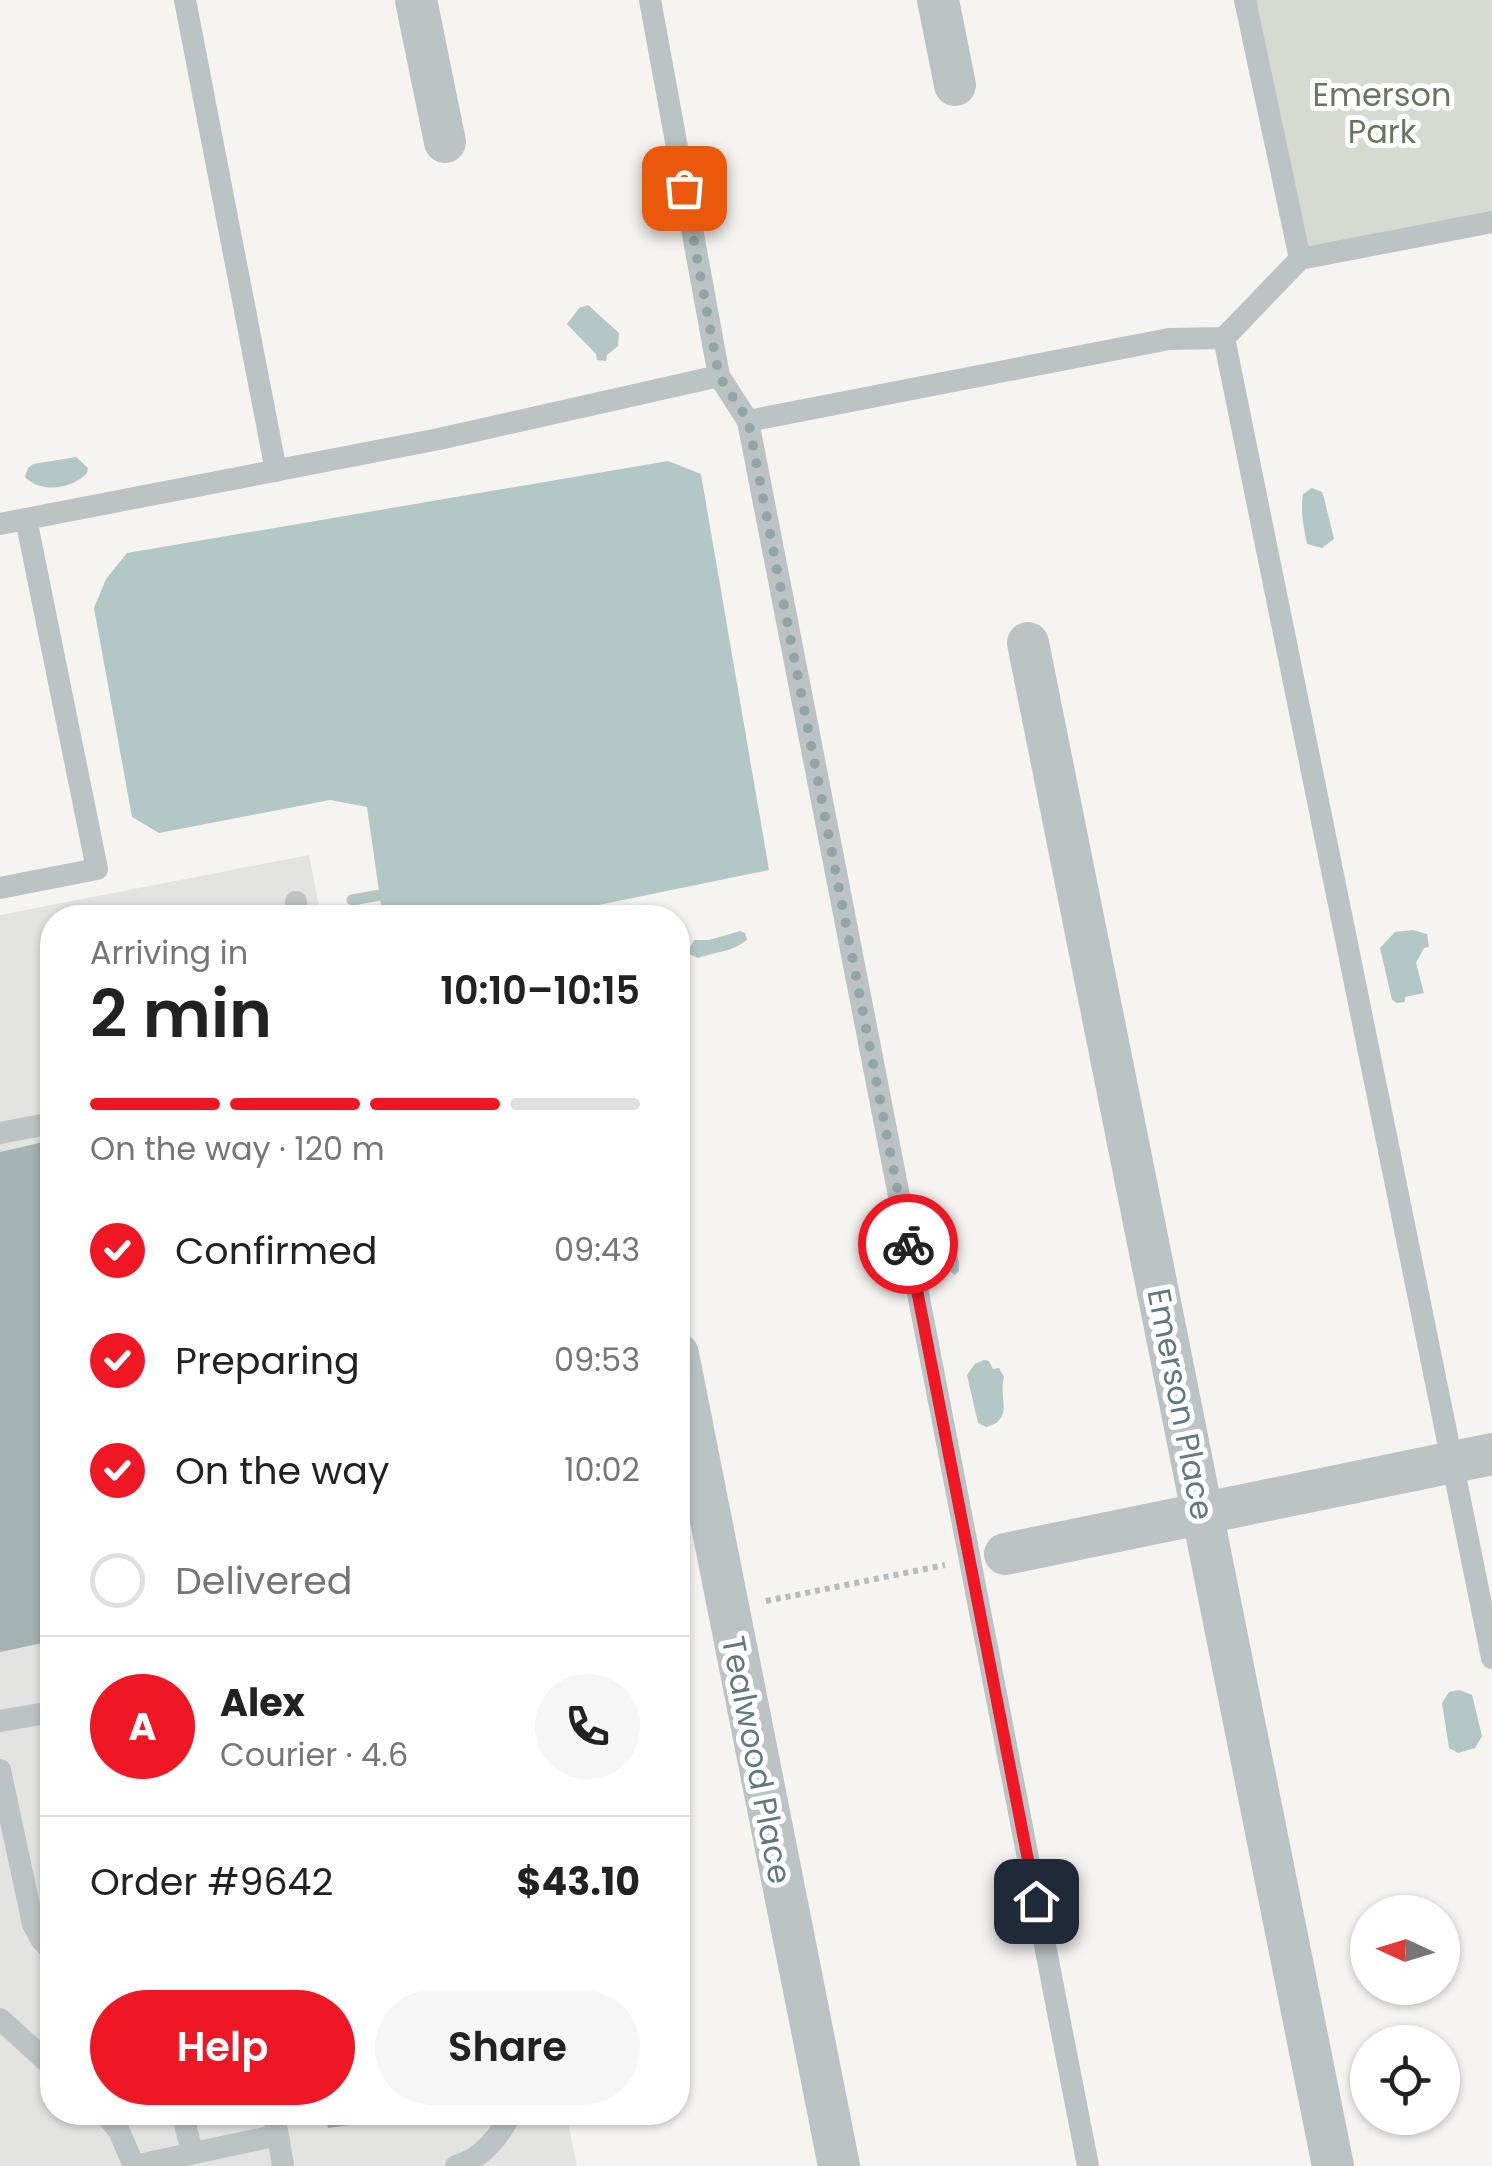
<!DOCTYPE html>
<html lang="en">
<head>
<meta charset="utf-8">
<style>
  :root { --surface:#fff; --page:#f6f6f6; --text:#222; --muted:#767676; --line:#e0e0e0; --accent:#ef1723 }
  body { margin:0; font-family:Poppins,sans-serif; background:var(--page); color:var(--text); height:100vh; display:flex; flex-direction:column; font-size:38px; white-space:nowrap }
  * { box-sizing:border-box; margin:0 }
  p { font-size:32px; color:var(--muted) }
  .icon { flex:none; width:55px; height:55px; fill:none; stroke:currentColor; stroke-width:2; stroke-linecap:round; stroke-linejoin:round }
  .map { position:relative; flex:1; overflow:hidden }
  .sheet { position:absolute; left:40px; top:905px; width:650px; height:1220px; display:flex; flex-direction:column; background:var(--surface); border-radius:40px; box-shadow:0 2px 8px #0004 }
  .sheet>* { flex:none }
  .needle { width:65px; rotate:274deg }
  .controls { position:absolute; left:1350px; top:1895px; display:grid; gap:20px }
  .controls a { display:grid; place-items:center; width:110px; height:110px; border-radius:50%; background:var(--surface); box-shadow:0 2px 8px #0004; font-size:50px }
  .pin { position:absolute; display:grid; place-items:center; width:85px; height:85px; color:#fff; margin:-42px; border-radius:20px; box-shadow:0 5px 15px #0006 }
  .courier { position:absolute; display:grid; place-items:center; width:100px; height:100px; margin:-50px; border:8px solid #ef1723; border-radius:50%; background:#fff; color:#222; box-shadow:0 2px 12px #0007 }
  .overview em { font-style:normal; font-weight:600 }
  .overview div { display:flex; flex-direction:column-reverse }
  .overview { display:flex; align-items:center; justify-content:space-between; height:170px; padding:0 50px }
  h1 { font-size:65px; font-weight:600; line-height:75px }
  .bar { display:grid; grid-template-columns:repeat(4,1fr); gap:15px 10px; align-content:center; height:120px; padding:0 50px }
  .bar i { height:12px; border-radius:8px; background:var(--line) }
  .bar .active { background:var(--accent) }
  .bar p { grid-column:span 4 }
  .line { display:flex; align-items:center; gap:25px; padding:0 50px; border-top:2px solid var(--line) }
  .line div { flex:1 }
  .round { display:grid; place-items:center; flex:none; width:105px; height:105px; border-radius:52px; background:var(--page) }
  ol { padding:0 50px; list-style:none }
  li { display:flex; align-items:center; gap:30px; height:110px }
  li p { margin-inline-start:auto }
  li .icon { padding:10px; border-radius:50%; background:var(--accent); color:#fff; stroke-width:4 }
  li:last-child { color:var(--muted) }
  li i { width:55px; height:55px; border:5px solid var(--line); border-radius:50% }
  .action { display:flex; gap:20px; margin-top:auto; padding:20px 50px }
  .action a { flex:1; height:115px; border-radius:60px; background:var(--accent); color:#fff; font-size:40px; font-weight:600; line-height:115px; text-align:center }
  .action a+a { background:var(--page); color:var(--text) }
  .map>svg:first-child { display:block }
</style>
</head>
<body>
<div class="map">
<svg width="1492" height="2166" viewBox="0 0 1492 2166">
  <rect width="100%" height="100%" fill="#f5f4f1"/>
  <!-- built -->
  <path fill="#e3e4e2" d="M309,855L321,917L52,918V2112L566,2113L577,2166H0V915Z"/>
  <!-- green -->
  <path fill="#d7dad0" d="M1245,0H1492V222L1300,259Z"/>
  <!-- water -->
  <path fill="#b3c7c7" d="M588,305L619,333L618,346L607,355L606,361L597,360L596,354L567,324L579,308Z
    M76,457L88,468L87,473C73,489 41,494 25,477L28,468L33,464Z
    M668,461L701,474L769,870L540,917H389L381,905L367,807L330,800L159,833L132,817L94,608L106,579L127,553Z
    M1312,488L1322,492L1324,498L1334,539L1322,548L1307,544C1304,529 1300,510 1303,494Z
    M1413,930L1427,934L1429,947L1424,948L1416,963L1424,993L1405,997V1002L1397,1003L1392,1000L1380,948L1395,932Z
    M740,931L745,933L747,940C732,952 715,952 698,958L687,953L694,940H709Z
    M948,1215L959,1263V1271L955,1275L948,1270L936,1273L931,1270L923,1224L924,1219Z
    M984,1360L989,1361L993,1369L999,1368L1004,1377C998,1399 1015,1419 986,1427L978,1423L967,1375L975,1364Z
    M1459,1690L1472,1695L1482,1736L1475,1748L1458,1753L1449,1748L1442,1703L1449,1692Z"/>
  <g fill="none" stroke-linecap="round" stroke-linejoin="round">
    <!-- stream -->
    <path stroke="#b3c7c7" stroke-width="11" d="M352,900L380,895"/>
  </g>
  <!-- building -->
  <path fill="#a4b3b3" d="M52,1140V1641L0,1652V1152Z
    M325,2112H421V2115L328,2128Z"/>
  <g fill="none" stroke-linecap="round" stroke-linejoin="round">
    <!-- path -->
    <path stroke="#b7bcbd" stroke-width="6" stroke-dasharray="5 5" stroke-linecap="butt" d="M766,1601L945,1565"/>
    <!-- lane -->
    <path stroke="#bbc3c4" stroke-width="22" d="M185,0L276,471
      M650,0L719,376L748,421L1088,2166
      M1300,259L1492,222
      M1224,338L1492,1658
      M748,421L1169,339L1224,338L1300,259L1245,0
      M0,524L439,439L719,376
      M0,888L97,869L26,519
      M296,902L298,918
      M0,1133L52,1123
      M0,1721L52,1712
      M0,1770L33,1924L41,1939L52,1951
      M0,2019L52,2066
      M104,2112L119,2131L134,2166
      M182,2112L192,2152
      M278,2135L283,2166
      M134,2166L278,2135L273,2112
      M456,2166C481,2159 501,2136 511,2112"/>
    <!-- street -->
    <path stroke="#bbc3c4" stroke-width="42" d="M416,0L445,142
      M938,0L955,85
      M1028,643L1333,2166
      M678,1354L839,2166
      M1005,1554L1492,1454"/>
  </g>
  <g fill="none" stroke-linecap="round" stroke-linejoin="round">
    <!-- done -->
    <path stroke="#93a5a6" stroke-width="10" stroke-dasharray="0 18" d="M684,188L719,376L748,420L908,1244"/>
    <!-- route -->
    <path stroke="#ef1723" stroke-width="12" d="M908,1244L1036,1901"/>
  </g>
  <g text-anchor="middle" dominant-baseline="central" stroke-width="10" stroke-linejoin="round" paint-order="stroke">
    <!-- park labels -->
    <g font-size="32" fill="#69765d" stroke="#fff">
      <text x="1382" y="94">Emerson<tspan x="1382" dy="37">Park</tspan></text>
    </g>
    <!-- street labels -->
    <g font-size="32" fill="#5e7a7e" stroke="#fff">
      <text transform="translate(1181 1404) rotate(79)">Emerson Place</text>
      <text transform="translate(757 1760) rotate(79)">Tealwood Place</text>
    </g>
  </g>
</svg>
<div class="controls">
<a><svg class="needle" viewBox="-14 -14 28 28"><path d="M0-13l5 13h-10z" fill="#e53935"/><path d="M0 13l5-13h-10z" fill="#767676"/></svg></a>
<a><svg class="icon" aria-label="locate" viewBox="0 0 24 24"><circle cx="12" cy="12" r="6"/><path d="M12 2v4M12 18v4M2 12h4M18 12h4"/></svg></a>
</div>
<div class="pin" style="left:684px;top:188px;background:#ea580c"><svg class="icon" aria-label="bag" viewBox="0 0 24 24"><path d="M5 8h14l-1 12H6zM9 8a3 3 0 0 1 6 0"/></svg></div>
<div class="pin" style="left:1036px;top:1901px;background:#1f2937"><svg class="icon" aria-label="home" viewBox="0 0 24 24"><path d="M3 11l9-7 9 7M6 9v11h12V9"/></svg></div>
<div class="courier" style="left:908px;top:1244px"><svg class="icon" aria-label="bike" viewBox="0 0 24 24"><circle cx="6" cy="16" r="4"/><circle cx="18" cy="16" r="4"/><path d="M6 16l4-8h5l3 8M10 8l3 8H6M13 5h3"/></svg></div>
<section class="sheet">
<div class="overview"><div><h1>2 min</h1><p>Arriving in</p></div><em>10:10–10:15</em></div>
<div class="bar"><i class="active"></i><i class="active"></i><i class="active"></i><i></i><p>On the way · 120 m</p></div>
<ol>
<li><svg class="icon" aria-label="check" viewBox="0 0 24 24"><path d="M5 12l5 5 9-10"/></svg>Confirmed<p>09:43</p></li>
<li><svg class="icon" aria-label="check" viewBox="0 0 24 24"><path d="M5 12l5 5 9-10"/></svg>Preparing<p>09:53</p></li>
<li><svg class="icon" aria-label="check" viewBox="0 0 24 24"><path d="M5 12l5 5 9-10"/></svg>On the way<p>10:02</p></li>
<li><i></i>Delivered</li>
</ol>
<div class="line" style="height:180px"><b class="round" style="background:var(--accent);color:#fff">A</b><div><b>Alex</b><p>Courier · 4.6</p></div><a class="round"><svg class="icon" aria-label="phone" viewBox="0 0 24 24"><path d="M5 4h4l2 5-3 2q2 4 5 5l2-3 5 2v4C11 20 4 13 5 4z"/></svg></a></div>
<div class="line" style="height:130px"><div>Order #9642</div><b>$43.10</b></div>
<div class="action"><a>Help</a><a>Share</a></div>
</section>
</div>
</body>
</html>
